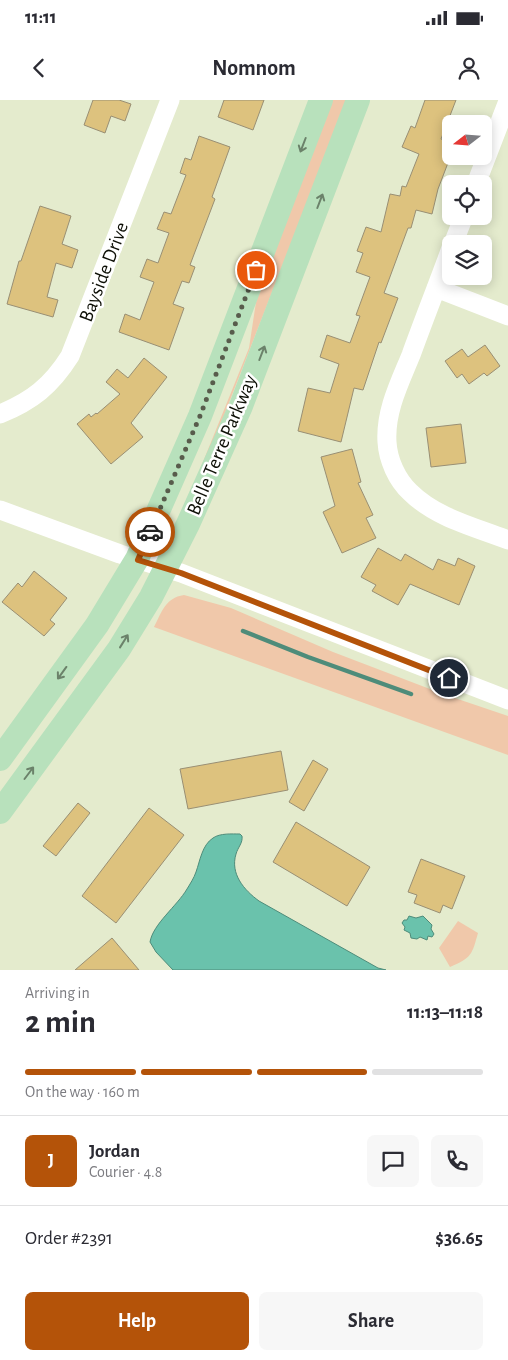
<!DOCTYPE html>
<html lang="en">
<head>
<meta charset="utf-8">
<style>
  :root { --surface:#fff; --page:#f7f7f7; --text:#2b2b33; --muted:#7c7c81; --line:#e1e1e2; --accent:#b45309 }
  body { margin:0; font-family:"Alegreya Sans",sans-serif; background:var(--page); color:var(--text); height:100vh; display:flex; flex-direction:column; font-size:19px; white-space:nowrap }
  * { box-sizing:border-box; margin:0 }
  p { font-size:16px; color:var(--muted) }
  .icon { flex:none; width:28px; height:28px; fill:none; stroke:currentColor; stroke-width:2; stroke-linecap:round; stroke-linejoin:round }
  .map { position:relative; height:870px; overflow:hidden }
  .drawer { display:flex; flex-direction:column; background:var(--surface); flex:1 }
  .drawer>* { flex:none }
  .needle { width:32px; rotate:253deg }
  .controls { position:absolute; left:442px; top:15px; display:grid; gap:10px }
  .controls a { display:grid; place-items:center; width:50px; height:50px; border-radius:8px; background:var(--surface); box-shadow:0 2px 12px #0003; font-size:25px }
  .pin { position:absolute; display:grid; place-items:center; width:42px; height:42px; color:#fff; margin:-21px; border:2px solid #fff; border-radius:50%; box-shadow:0 1px 5px #0007 }
  .courier { position:absolute; display:grid; place-items:center; width:50px; height:50px; margin:-25px; border:4px solid #b45309; border-radius:50%; background:#fff; color:#222; box-shadow:0 1px 6px #0007 }
  .head em { font-style:normal; font-weight:700 }
  .head div { display:flex; flex-direction:column-reverse }
  .head { display:flex; align-items:center; justify-content:space-between; height:85px; padding:0 25px }
  h1 { font-size:32px; font-weight:700; line-height:38px }
  .bar { display:grid; grid-template-columns:repeat(4,1fr); gap:8px 5px; align-content:center; height:60px; padding:0 25px }
  .bar i { height:6px; border-radius:4px; background:var(--line) }
  .bar .selected { background:var(--accent) }
  .bar p { grid-column:span 4 }
  .line { display:flex; align-items:center; gap:12px; padding:0 25px; border-top:1px solid var(--line) }
  .line div { flex:1 }
  .round { display:grid; place-items:center; flex:none; width:52px; height:52px; border-radius:8px; background:var(--page) }
  .primary-button { display:flex; gap:10px; margin-top:auto; padding:10px 25px }
  .primary-button a { flex:1; height:58px; border-radius:8px; background:var(--accent); color:#fff; font-size:20px; font-weight:700; line-height:58px; text-align:center }
  .primary-button a+a { background:var(--page); color:var(--text) }
  .status { display:flex; justify-content:space-between; align-items:center; height:35px; padding:0 25px; background:var(--surface); direction:ltr }
  .status svg { height:14px; fill:currentColor }
  header { display:flex; justify-content:space-between; align-items:center; height:65px; padding:0 25px; background:var(--surface); font-size:22px; font-weight:700 }
  .map>svg:first-child { display:block }
</style>
</head>
<body>
<div class="status"><b>11:11</b><svg viewBox="0 0 49 12"><path d="M0 12V9h3v3zM5 12V6h3v6zM10 12V3h3v9zM15 12V0h3v12zM26 1h20v11H26zM47 4h2v5h-2z"/></svg></div>
<header><svg class="icon" aria-label="back" viewBox="0 0 24 24"><path d="M15 5l-7 7 7 7"/></svg>Nomnom<svg class="icon" aria-label="person" viewBox="0 0 24 24"><circle cx="12" cy="8" r="4"/><path d="M4 21q1-7 8-7t8 7"/></svg></header>
<div class="map">
<svg width="508" height="870" viewBox="0 0 508 870">
  <rect width="100%" height="100%" fill="#e4ebcd"/>
  <!-- green -->
  <path fill="#f0c8aa" d="M331,0H347L193,395L190,394L249,248L256,202Z
    M184,495L231,508L333,552L443,594L508,616V655L154,527C162,512 165,498 184,495Z
    M458,821L478,833C472,854 472,858 450,867L439,848Z"/>
  <!-- water -->
  <path fill="#6ac2ac" stroke="#4e8c7a" d="M240,734L242,736C243,743 238,747 236,754C230,774 244,790 259,801L378,868L386,870H173L156,852L150,842C153,824 177,806 187,789C190,784 194,778 196,772C200,761 202,745 213,738C220,733 232,734 240,734Z
    M409,816L416,818L423,816L432,825L431,829L434,834L432,837L428,836L427,840L420,837L417,839L411,838L410,833L404,830L405,827L402,823L404,820H407Z"/>
  <g fill="none" stroke-linecap="round" stroke-linejoin="round">
    <!-- stream -->
    <path stroke="#4e8c7a" stroke-width="4.5" d="M243,531L308,557L411,594"/>
  </g>
  <!-- building -->
  <path fill="#ddc27e" stroke="#998f74" d="M93,0H119L131,4L125,21L111,16L105,33L84,25Z
    M224,0H264L253,30L218,17Z
    M425,0H456L441,39L451,43V55L438,89L432,114L416,110L411,128H408L384,193L398,198L381,243L379,242L363,290L354,288L341,342L298,331L308,288L330,293L339,264L320,257L327,235L350,243L360,216L356,215L370,177L356,172L363,153L357,151L366,127L381,132L390,94L400,96L402,86L406,87L419,54L402,47L411,26L415,28Z
    M199,36L230,47L212,97L215,99L190,165L195,167L189,183L182,181L173,204L184,208L169,250L119,232L125,214L140,220L154,182L140,177L147,159L158,163L169,133L157,129L164,112L171,114L186,75L180,73L185,58L191,60Z
    M40,106L71,116L62,144L78,150L72,168L56,163L47,197L58,200L53,217L7,204L19,161H21Z
    M485,245L500,266L487,276L484,273L469,284L462,274L457,278L445,261L462,249L468,257Z
    M144,258L167,277L131,323L143,337L111,364L77,324L89,314L91,317L96,313L97,314L120,294L106,282L117,269L128,278Z
    M461,324L466,363L431,367L426,328Z
    M352,349L361,382L358,383L373,415L366,418L376,438L342,453L323,412L335,406L321,357Z
    M378,448L401,461L405,454L433,470L438,459L455,466L458,458L475,466L459,505L410,484L398,505L372,491L376,485L361,477Z
    M34,471L67,498L50,520L55,524L44,536L2,502L18,483L22,487Z
    M281,651L288,690L188,709L180,669Z
    M313,660L328,669L304,711L289,702Z
    M78,703L90,713L56,756L43,746Z
    M149,708L184,735L116,823L82,796Z
    M296,722L370,767L347,806L273,762Z
    M421,759L465,776L452,809L443,805L440,813L414,803L417,795L408,792Z
    M112,838L139,870H75Z"/>
  <g fill="none" stroke-linecap="round" stroke-linejoin="round">
    <!-- minor -->
    <path stroke="#fff" stroke-width="19" d="M476,84L508,1
      M453,144L464,116
      M451,148C438,184 424,219 411,255C400,282 385,311 387,342C388,360 397,380 410,392C436,418 475,427 508,440
      M436,188L508,216
      M0,314C32,301 51,286 70,256L170,0
      M0,410L120,454L181,473L508,600"/>
    <!-- major -->
    <path stroke="#b8e1bc" stroke-width="24" d="M0,659L97,525L137,459L200,316L321,0
      M0,712L119,549L151,497L188,424L241,306L358,0"/>
  </g>
  <!-- one-way arrows -->
  <defs><path id="oneway-shaft" d="M-6 0H5M1.5-3L5.5 0L1.5 3" fill="none" stroke-width="1.6" stroke-linecap="round" stroke-linejoin="round" transform="scale(1.25)"/></defs>
  <g stroke="#6b826a">
    <use href="#oneway-shaft" transform="translate(303 45) rotate(111)"/>
    <use href="#oneway-shaft" transform="translate(320 101) rotate(-69)"/>
    <use href="#oneway-shaft" transform="translate(262 253) rotate(-69)"/>
    <use href="#oneway-shaft" transform="translate(124 541) rotate(-58)"/>
    <use href="#oneway-shaft" transform="translate(62 573) rotate(126)"/>
    <use href="#oneway-shaft" transform="translate(29 673) rotate(-53)"/>
  </g>
  <g fill="none" stroke-linecap="round" stroke-linejoin="round">
    <!-- done -->
    <path stroke="#585c4c" stroke-width="5" stroke-dasharray="0 9" d="M150,432L200,316L256,170"/>
    <!-- route -->
    <path stroke="#b45309" stroke-width="6" d="M150,432L138,460L181,473L449,578"/>
  </g>
  <g text-anchor="middle" dominant-baseline="central" stroke-width="5" stroke-linejoin="round" paint-order="stroke">
    <!-- street labels -->
    <g font-size="20" fill="#0d0f06" stroke="#fff">
      <text transform="translate(104 172) rotate(-69)">Bayside Drive</text>
      <text transform="translate(222 345) rotate(-67)">Belle Terre Parkway</text>
    </g>
  </g>
</svg>
<div class="controls">
<a><svg class="needle" viewBox="-14 -14 28 28"><path d="M0-13l5 13h-10z" fill="#e53935"/><path d="M0 13l5-13h-10z" fill="#7c7c81"/></svg></a>
<a><svg class="icon" aria-label="locate" viewBox="0 0 24 24"><circle cx="12" cy="12" r="6"/><path d="M12 2v4M12 18v4M2 12h4M18 12h4"/></svg></a>
<a><svg class="icon" aria-label="layers" viewBox="0 0 24 24"><path d="M12 4l9 5-9 5-9-5zM3 14l9 5 9-5"/></svg></a>
</div>
<div class="pin" style="left:256px;top:170px;background:#ea580c"><svg class="icon" aria-label="bag" viewBox="0 0 24 24"><path d="M5 8h14l-1 12H6zM9 8a3 3 0 0 1 6 0"/></svg></div>
<div class="pin" style="left:449px;top:578px;background:#1f2937"><svg class="icon" aria-label="home" viewBox="0 0 24 24"><path d="M3 11l9-7 9 7M6 9v11h12V9"/></svg></div>
<div class="courier" style="left:150px;top:432px"><svg class="icon" aria-label="car" viewBox="0 0 24 24"><path d="M5 17H2v-5l4-1 3-4h7l3 4 3 1v5h-3M9 17h6M6 11h13"/><circle cx="7" cy="17" r="2"/><circle cx="17" cy="17" r="2"/></svg></div>
</div>
<section class="drawer">
<div class="head"><div><h1>2 min</h1><p>Arriving in</p></div><em>11:13–11:18</em></div>
<div class="bar"><i class="selected"></i><i class="selected"></i><i class="selected"></i><i></i><p>On the way · 160 m</p></div>
<div class="line" style="height:90px"><b class="round" style="background:var(--accent);color:#fff">J</b><div><b>Jordan</b><p>Courier · 4.8</p></div><a class="round"><svg class="icon" aria-label="chat" viewBox="0 0 24 24"><path d="M4 5h16v11H9l-5 4z"/></svg></a><a class="round"><svg class="icon" aria-label="phone" viewBox="0 0 24 24"><path d="M5 4h4l2 5-3 2q2 4 5 5l2-3 5 2v4C11 20 4 13 5 4z"/></svg></a></div>
<div class="line" style="height:65px"><div>Order #2391</div><b>$36.65</b></div>
<div class="primary-button"><a>Help</a><a>Share</a></div>
</section>
</body>
</html>
